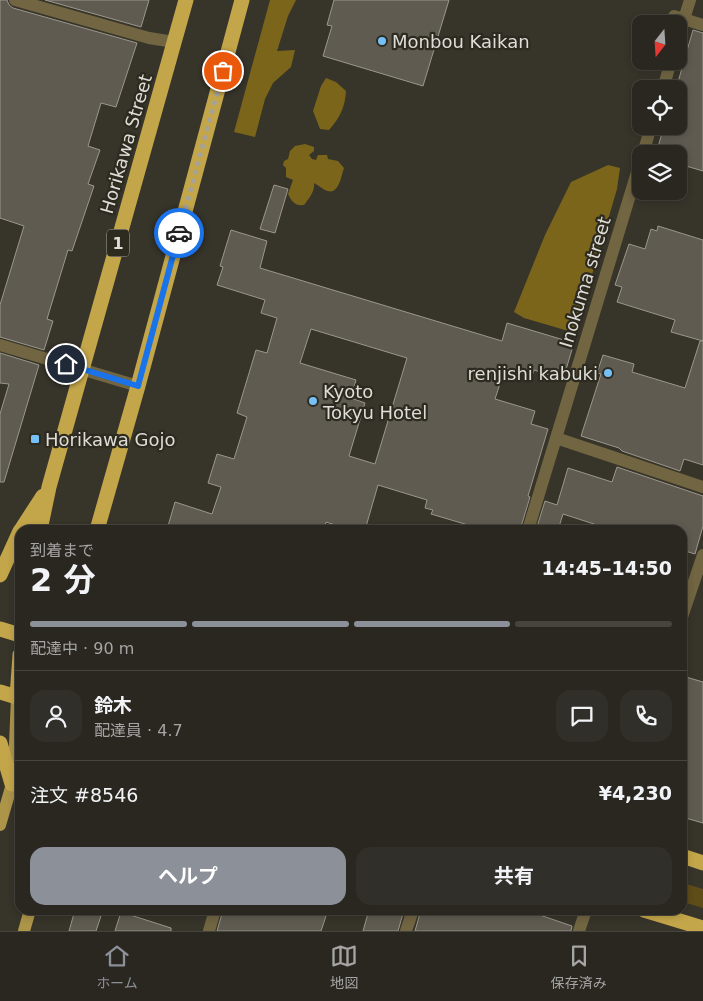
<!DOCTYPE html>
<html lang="ja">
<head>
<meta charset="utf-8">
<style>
  :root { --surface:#292720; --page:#312f29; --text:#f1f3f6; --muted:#a5a5a5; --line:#45443e; --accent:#8c9099 }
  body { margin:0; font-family:"DejaVu Sans","Noto Sans JP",sans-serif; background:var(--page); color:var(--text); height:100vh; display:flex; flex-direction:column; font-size:19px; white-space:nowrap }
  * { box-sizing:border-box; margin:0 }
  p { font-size:16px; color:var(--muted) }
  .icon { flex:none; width:28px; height:28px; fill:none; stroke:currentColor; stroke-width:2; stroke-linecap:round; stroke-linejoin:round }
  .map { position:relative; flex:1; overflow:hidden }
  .details { position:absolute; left:15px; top:525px; width:672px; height:390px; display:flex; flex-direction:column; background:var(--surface); border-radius:15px; box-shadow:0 2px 8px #0003,0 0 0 1px var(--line) }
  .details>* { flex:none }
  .needle { width:32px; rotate:197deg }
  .tools { position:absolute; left:632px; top:15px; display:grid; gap:10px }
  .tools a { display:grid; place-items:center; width:55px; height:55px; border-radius:10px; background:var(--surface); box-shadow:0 2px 8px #0003,0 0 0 1px var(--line); font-size:25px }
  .pin { position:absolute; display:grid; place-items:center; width:42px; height:42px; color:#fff; margin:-21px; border:2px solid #fff; border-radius:50%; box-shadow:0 1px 5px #0007 }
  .courier { position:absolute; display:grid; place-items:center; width:50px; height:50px; margin:-25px; border:4px solid #1a73e8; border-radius:50%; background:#fff; color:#222; box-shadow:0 1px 6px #0007 }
  .summary em { font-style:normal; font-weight:700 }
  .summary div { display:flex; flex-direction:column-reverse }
  .summary { display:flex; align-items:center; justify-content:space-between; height:85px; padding:0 15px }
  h1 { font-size:32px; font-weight:700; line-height:38px }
  .bar { display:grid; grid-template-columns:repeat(4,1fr); gap:8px 5px; align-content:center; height:60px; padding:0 15px }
  .bar i { height:6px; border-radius:4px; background:var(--line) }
  .bar .on { background:var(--accent) }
  .bar p { grid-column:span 4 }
  .line { display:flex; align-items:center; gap:12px; padding:0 15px; border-top:1px solid var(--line) }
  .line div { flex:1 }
  .round { display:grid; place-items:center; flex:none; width:52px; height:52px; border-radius:15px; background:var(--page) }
  .primary-button { display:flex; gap:10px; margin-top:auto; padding:10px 15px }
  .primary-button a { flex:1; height:58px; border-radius:15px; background:var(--accent); color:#fff; font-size:20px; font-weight:700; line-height:58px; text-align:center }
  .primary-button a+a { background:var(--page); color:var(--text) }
  .tabs { display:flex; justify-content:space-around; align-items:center; height:70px; border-top:1px solid var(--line); background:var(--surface); font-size:14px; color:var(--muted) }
  .tabs a { display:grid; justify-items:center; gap:2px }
  .tabs .on { color:var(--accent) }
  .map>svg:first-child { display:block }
</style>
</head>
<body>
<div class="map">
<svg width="703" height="931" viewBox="0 0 703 931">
  <rect width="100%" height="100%" fill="#37342a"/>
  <!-- green -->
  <path fill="#5e4d18" d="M683,883L703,889V908L683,902Z"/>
  <!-- forest -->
  <path fill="#7b651b" d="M270,0H296L288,16L277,51L295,50L291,67L273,83L265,99L255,137L234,132Z
    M326,78L336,82L346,91C345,107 340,118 329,130L320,129L313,111L321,86Z
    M305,144L314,147V151L309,155L312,159L316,160L318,155H327L328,159L338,161L344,168C341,176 339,197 325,190C321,188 318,185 314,183C315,192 309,198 304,205C295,206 292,202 288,194L293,180L286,177V168L283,165L284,161L288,159L290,151L295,146Z
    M608,165L620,168L617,189L575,333L524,318L514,312L545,235L571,182Z"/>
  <!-- building -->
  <path fill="#5f5b51" stroke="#9b978c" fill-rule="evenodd" d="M0,0H7L9,5L13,8L137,43L116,107L101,103L88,146L100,150L88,184L94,186L72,251L68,250L47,319L53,321L44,350L0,337V305L24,226L0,218Z
    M45,0H149L141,27Z
    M334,0H449L423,86L323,56L332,26L327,25Z
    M693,30L703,33V171L679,164V154H656L664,126H679V89H676Z
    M274,185L288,189L275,233L260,229Z
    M658,226L703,240V341L671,332L675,320L617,302L622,287L615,285L629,244L645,249L651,229L657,231Z
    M231,230L267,241L260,268L502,341L507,323L564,340L563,343L573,346L565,373L555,370L553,376L534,370L532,376L505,368L495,399L535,411L531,424L548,429L528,496L530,497L520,530H485L431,514L433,510L425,508L427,500L378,485L365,530H351L326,522L324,530H182L168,526L175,502L212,514L221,487L208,483L217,454L234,459L247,417L237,413L256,350L267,353L277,318L261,313L265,300L217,285L223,267L220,266ZM311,329L407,358L375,464L349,456L365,403L351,398L356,380L300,363Z
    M700,341H703V465L684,459L680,471L622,451L619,448L581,436L601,374L597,373L603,355L634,364L632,372L685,388Z
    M0,353L39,365L4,482H0V414L9,384L0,383Z
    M617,467L703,496V526L695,554L682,550V530H632L618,526L617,530H596L597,525L563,514L558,530H536L545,501L557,505L568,468L612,482Z
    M686,677L703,682V823L682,817V689Z
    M75,910H93L102,913L96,931H69Z
    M223,910H328L321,931H217Z
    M369,910H404L398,931H363Z
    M421,910H525L572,926L571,931H415Z
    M121,912L171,928V931H115Z"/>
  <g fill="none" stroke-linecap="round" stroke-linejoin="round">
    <!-- street -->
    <path stroke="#716542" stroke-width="12" d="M15,0L149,38L174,42
      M674,16L703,25
      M679,35L690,0
      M663,89L671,61
      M643,154L651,126
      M0,345L138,386
      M556,438L703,487
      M528,530L641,159
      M682,617L703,555
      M209,931L215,910
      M406,931L413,910
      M579,931L586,910"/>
    <!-- primary -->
    <path stroke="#ac9449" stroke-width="12" d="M0,825L12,784L14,769L17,697
      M24,931L30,910"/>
    <!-- highway -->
    <path stroke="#c4a64a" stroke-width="15" d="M21,530L43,496
      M40,530L49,487L186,0
      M97,530L138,386L242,0
      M0,575L20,531
      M0,629L20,635
      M0,692L20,698
      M17,697L20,655
      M0,743L12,784
      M682,856L703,863
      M644,910L703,928"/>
  </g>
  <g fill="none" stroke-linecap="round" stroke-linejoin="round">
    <!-- done -->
    <path stroke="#a4a29a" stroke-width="5" stroke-dasharray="0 9" d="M179,233L223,71"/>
    <!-- route -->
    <path stroke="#1a73e8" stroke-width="6" d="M66,364L138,386L179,233"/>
  </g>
  <!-- markers -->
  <g fill="#75c0f6" stroke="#2d2a20" stroke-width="2">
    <circle cx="382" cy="41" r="5"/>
    <circle cx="608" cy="373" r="5"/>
    <circle cx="313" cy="401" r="5"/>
    <rect x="30" y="434" width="10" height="10" rx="2.5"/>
  </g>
  <g text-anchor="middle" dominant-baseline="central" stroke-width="4.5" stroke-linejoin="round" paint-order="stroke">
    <!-- shield labels -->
    <rect fill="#2d2a20" stroke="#aaa7a0" stroke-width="1" x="107" y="229.5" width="22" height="27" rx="4"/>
    <g font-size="16" font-weight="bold" fill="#dfddd7">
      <text x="118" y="243">1</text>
    </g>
    <!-- poi labels -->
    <g font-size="18" fill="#dfddd7" stroke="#2d2a20" text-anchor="start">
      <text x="392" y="41">Monbou Kaikan</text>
      <text x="598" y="373" text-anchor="end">renjishi kabuki</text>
      <text x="323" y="391">Kyoto<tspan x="323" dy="21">Tokyu Hotel</tspan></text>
      <text x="45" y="439">Horikawa Gojo</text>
    </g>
    <!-- street labels -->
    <g font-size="18" fill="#dfddd7" stroke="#2d2a20">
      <text transform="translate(126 144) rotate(-74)">Horikawa Street</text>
      <text transform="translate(585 282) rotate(-73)">Inokuma street</text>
    </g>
  </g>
</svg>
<div class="tools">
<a><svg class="needle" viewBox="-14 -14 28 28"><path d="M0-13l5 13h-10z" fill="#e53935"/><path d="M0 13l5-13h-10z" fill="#a5a5a5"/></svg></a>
<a><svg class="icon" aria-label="locate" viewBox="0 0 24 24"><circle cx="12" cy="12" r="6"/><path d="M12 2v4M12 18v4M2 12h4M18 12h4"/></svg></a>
<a><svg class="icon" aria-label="layers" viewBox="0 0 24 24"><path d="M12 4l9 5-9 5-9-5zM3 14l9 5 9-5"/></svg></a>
</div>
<div class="pin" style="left:223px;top:71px;background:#ea580c"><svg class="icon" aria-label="bag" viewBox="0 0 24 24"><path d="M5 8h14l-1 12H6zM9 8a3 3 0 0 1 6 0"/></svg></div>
<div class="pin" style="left:66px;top:364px;background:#1f2937"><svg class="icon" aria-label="home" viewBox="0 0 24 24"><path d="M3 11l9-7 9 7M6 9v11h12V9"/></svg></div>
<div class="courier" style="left:179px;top:233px"><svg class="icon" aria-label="car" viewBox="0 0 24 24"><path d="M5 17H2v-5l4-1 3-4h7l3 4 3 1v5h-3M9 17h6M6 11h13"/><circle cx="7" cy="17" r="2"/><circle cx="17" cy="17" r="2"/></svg></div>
<section class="details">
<div class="summary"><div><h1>2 分</h1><p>到着まで</p></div><em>14:45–14:50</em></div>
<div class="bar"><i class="on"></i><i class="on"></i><i class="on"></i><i></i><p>配達中 · 90 m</p></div>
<div class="line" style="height:90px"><a class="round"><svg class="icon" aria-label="person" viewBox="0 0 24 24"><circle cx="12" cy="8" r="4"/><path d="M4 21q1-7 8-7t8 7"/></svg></a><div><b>鈴木</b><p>配達員 · 4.7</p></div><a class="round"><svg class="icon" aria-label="chat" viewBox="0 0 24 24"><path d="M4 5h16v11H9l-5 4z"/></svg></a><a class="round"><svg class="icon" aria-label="phone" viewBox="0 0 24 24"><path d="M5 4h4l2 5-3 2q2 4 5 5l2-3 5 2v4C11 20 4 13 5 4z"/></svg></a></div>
<div class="line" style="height:65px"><div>注文 #8546</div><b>¥4,230</b></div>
<div class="primary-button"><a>ヘルプ</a><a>共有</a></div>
</section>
</div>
<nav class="tabs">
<a class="on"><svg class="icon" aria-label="home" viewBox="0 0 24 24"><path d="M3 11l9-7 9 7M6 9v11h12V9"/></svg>ホーム</a>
<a><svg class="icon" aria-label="map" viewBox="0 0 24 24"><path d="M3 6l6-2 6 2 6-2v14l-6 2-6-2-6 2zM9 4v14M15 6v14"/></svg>地図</a>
<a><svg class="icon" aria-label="saved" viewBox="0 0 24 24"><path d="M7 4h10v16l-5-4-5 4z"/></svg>保存済み</a>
</nav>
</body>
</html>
